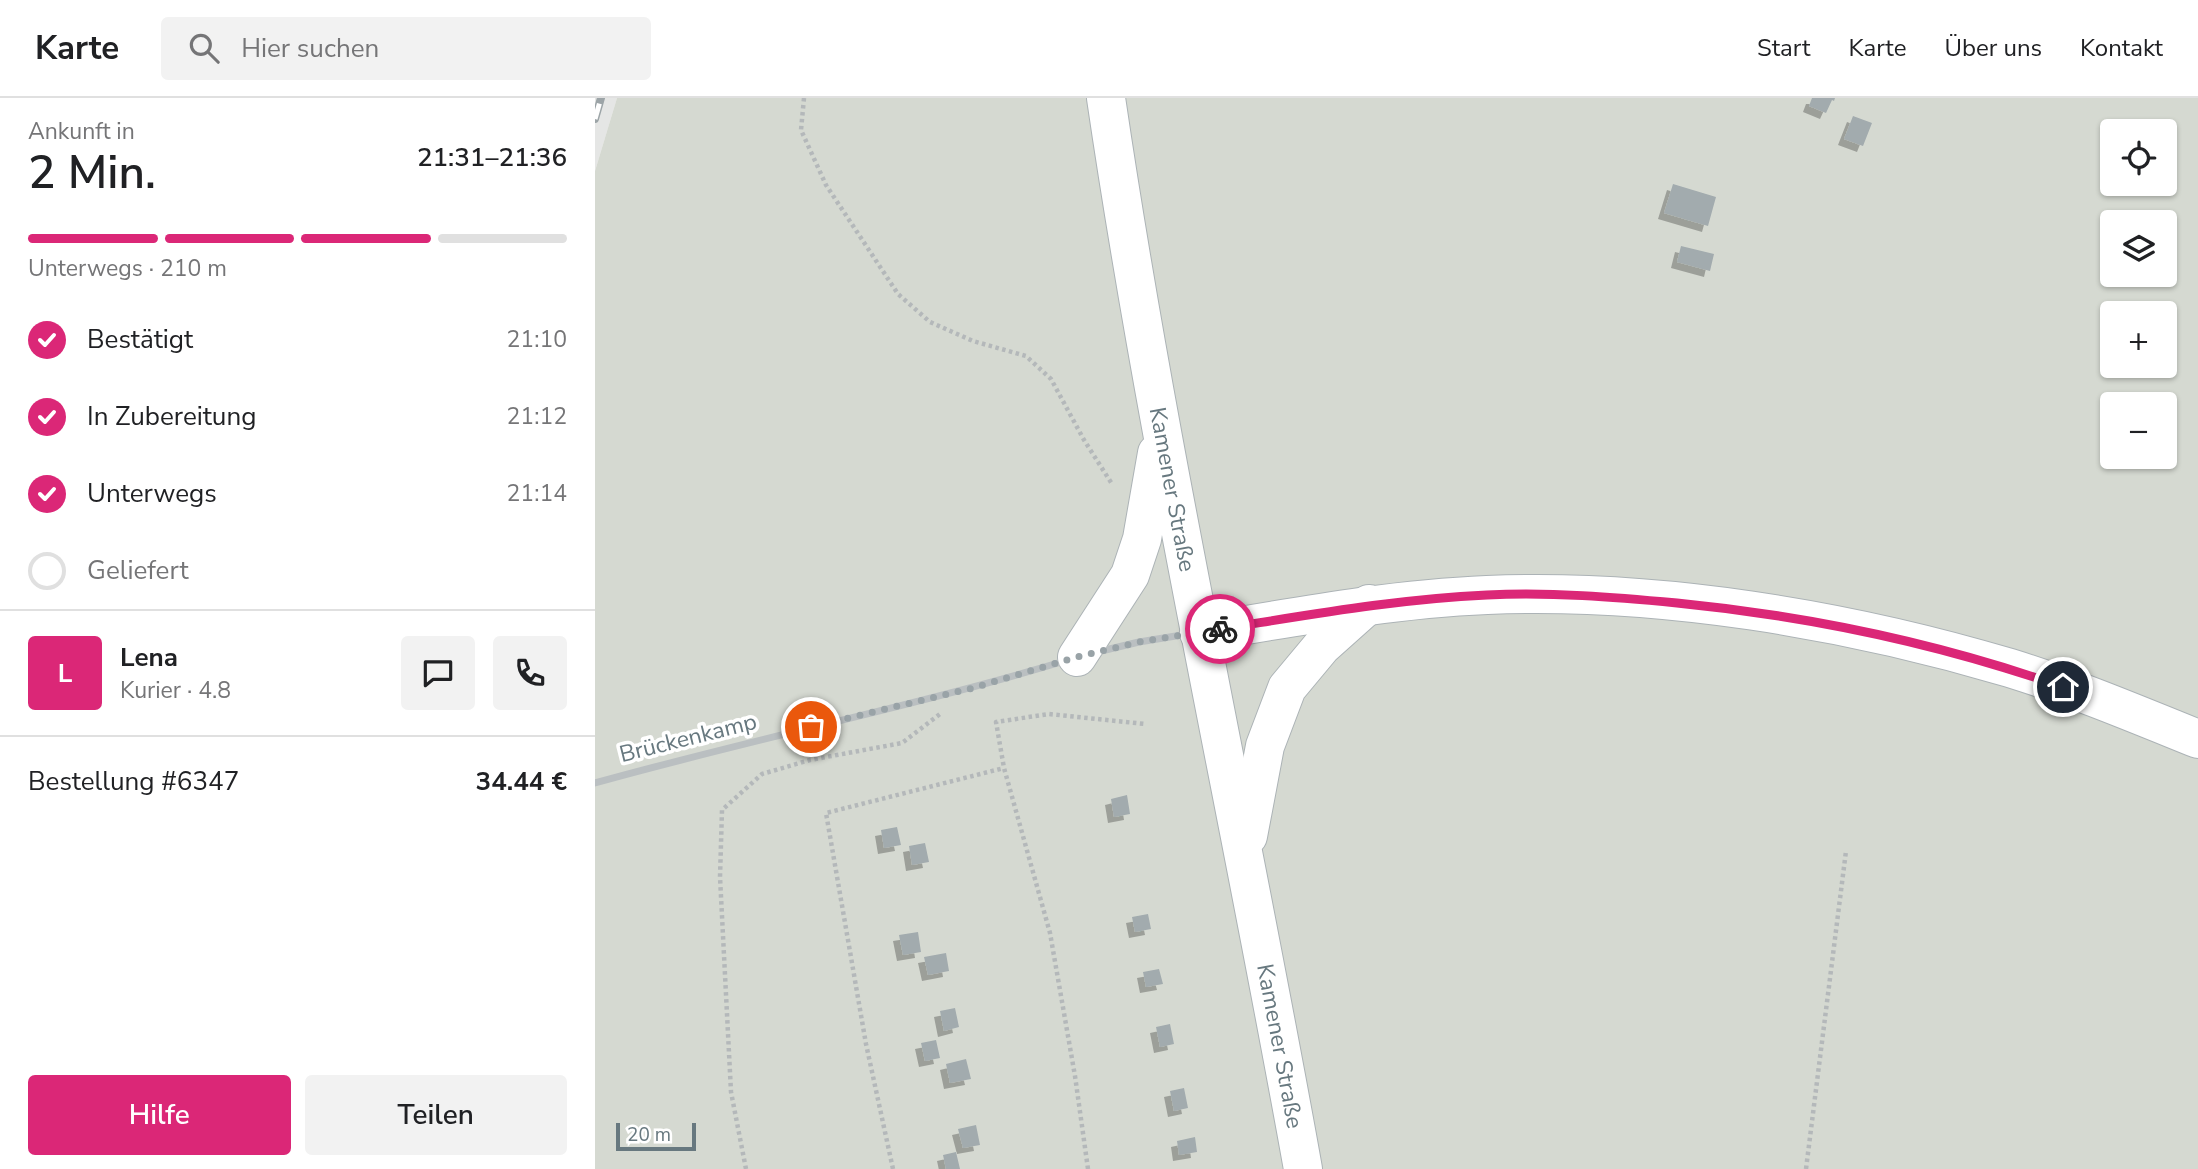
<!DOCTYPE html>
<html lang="de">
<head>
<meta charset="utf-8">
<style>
  :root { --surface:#fff; --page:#f2f2f2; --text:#202124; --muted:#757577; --line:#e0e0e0; --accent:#db2777 }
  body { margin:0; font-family:"Nunito Sans",sans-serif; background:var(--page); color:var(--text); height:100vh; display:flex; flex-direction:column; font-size:26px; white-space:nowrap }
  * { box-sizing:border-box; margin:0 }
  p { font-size:23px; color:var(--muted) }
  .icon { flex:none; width:38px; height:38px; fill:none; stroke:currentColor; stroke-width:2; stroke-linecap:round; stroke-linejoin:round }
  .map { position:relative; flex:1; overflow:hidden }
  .sheet { display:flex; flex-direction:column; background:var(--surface); width:595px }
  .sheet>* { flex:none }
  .buttons { position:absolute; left:1505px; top:21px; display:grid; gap:14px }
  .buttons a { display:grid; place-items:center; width:77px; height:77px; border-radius:7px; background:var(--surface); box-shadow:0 2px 5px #0004; font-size:35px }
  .scale { position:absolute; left:21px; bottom:18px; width:80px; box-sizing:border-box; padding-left:7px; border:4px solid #67787f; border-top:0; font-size:19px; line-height:24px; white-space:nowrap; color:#67787f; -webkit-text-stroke:5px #fff; paint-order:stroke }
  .pin { position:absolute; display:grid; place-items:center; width:60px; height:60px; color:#fff; margin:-30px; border:4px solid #fff; border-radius:50%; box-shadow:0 2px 7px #0007 }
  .courier { position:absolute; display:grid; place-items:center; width:70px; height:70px; margin:-35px; border:5px solid #db2777; border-radius:50%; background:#fff; color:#222; box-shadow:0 2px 9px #0007 }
  .overview em { font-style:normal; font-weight:600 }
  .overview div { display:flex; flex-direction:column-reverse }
  .overview { display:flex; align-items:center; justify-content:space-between; height:119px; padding:0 28px }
  h1 { font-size:46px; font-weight:600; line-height:52px }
  .bar { display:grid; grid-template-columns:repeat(4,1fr); gap:10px 7px; align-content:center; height:84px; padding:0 28px }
  .bar i { height:9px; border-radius:5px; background:var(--line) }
  .bar .active { background:var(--accent) }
  .bar p { grid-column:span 4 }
  .line { display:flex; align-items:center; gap:18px; padding:0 28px; border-top:2px solid var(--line) }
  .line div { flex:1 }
  .round { display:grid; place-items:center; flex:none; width:74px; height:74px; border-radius:7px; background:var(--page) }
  ol { padding:0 28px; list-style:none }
  li { display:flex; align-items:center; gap:21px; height:77px }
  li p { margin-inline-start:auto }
  li .icon { padding:7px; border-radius:50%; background:var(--accent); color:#fff; stroke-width:4 }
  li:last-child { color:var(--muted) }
  li i { width:38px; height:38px; border:4px solid var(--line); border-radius:50% }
  .button { display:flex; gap:14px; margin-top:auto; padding:14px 28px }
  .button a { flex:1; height:80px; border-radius:7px; background:var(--accent); color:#fff; font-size:28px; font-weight:600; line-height:80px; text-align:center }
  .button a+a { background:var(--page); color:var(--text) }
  header { display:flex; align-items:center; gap:42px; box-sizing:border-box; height:98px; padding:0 35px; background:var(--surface); border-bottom:2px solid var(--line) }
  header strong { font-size:33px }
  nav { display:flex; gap:38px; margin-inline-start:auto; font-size:24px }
  .search { width:490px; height:63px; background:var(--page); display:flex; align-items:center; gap:18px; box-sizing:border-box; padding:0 24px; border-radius:7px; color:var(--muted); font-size:26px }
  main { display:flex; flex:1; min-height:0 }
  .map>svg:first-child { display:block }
</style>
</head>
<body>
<header>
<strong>Karte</strong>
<div class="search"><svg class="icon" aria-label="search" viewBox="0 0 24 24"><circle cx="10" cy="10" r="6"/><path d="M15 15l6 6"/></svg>Hier suchen</div>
<nav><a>Start</a><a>Karte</a><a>Über uns</a><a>Kontakt</a></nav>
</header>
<main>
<section class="sheet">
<div class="overview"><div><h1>2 Min.</h1><p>Ankunft in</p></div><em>21:31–21:36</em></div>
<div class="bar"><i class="active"></i><i class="active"></i><i class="active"></i><i></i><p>Unterwegs · 210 m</p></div>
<ol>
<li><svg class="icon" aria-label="check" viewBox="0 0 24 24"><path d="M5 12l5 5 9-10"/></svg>Bestätigt<p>21:10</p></li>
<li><svg class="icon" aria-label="check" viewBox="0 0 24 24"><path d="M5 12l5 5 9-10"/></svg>In Zubereitung<p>21:12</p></li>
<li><svg class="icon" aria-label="check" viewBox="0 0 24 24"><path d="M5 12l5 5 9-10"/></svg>Unterwegs<p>21:14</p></li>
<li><i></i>Geliefert</li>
</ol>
<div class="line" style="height:126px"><b class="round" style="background:var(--accent);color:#fff">L</b><div><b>Lena</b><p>Kurier · 4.8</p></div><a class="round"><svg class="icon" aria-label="chat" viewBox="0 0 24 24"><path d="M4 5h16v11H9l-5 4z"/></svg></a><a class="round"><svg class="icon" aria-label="phone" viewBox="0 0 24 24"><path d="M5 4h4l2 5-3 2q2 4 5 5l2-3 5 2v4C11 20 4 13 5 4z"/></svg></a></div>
<div class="line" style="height:91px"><div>Bestellung #6347</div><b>34.44 €</b></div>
<div class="button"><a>Hilfe</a><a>Teilen</a></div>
</section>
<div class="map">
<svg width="1603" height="1071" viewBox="0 0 1603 1071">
  <defs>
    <filter id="shadow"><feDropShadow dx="-6" dy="6" stdDeviation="0" flood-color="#0004"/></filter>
  </defs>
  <rect width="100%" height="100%" fill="#f5f4f1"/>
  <!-- built -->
  <path fill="#e5e6e5" d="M0,0H22L0,73Z"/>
  <!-- green -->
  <path fill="#d5d9d1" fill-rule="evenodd" d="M22,0H1603V1071H0V73ZM1517,33H1570V86H1517ZM1517,124H1570V177H1517ZM1517,215H1570V268H1517ZM1517,306H1570V359H1517Z"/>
  <!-- building -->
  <path fill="#a2abae" filter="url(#shadow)" d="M1217,0H1240L1239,3L1237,2L1231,15L1214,8Z
    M1258,18L1277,25L1268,48L1249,41Z
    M1078,86L1121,99L1113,128L1069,115Z
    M1086,148L1119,156L1115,173L1082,164Z
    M532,697L535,716L519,719L516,701Z
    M302,729L306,747L289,750L286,732Z
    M330,745L334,764L317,767L314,748Z
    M553,816L556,831L540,834L537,819Z
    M323,834L326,854L308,857L304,837Z
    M351,855L354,873L333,877L329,859Z
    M564,871L568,886L551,889L548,874Z
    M360,910L364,929L349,933L345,913Z
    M575,926L579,946L565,949L561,929Z
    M341,942L345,960L330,963L326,945Z
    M371,961L376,981L355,985L351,966Z
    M589,990L593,1010L579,1013L575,993Z
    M381,1027L385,1047L368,1050L363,1031Z
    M600,1039L602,1054L584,1057L582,1043Z
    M361,1054L365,1071H351L348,1057Z"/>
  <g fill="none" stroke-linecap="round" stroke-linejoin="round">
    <defs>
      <g id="secondary">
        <path id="s1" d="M511,0C564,359 644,714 708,1071"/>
        <path d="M604,535C700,519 795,501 892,497C1063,490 1251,521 1415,570C1479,590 1541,616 1603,641"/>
        <path d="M482,559L535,477L547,441L562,355"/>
        <path d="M653,738L670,648L692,590L727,548L774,506"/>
      </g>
    </defs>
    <!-- secondary casing -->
    <use href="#secondary" stroke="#acb3b6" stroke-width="40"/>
    <!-- path -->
    <path stroke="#b4b8ba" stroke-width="4.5" stroke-dasharray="3.5 3.5" stroke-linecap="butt" d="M209,0L206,32L231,87L303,196L335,224L378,243L431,258L456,281L489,342L517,386
      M151,1071L136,994L125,779L127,712L167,676L215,662L307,645L345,616
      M298,1071L271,946L231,715L409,670
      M493,1071L480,978L455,835L409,670L401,624L454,616L550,626
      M1211,1071L1251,753"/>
    <!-- street -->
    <path stroke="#babfc1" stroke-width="7" d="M502,554L544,544L593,536
      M0,685C157,641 317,609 473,562"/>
    <!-- secondary -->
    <use href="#secondary" stroke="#fff" stroke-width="38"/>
    <defs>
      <path id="rail" d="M0,21L6,0"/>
    </defs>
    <!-- rail casing -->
    <use href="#rail" stroke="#9ca4a7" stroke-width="8"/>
    <!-- rail -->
    <use href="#rail" stroke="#fff" stroke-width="5" stroke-dasharray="16" stroke-linecap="butt"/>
  </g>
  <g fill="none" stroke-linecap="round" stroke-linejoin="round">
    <!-- done -->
    <path stroke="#99a3a7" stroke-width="7" stroke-dasharray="0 12.6" d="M216,629L378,590L482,559L544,544L625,531"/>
    <!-- route -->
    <path stroke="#db2777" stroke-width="9" d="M625,531C714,517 802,501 892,497C956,494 1019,499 1082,505C1214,518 1343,545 1468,589"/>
  </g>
  <g text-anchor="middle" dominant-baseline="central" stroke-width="7" stroke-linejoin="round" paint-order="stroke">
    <!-- street labels -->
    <g font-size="23" fill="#67787f" stroke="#fff">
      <text stroke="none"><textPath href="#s1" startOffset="397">Kamener Straße</textPath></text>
      <text transform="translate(93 640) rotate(-14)">Brückenkamp</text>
      <text stroke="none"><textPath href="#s1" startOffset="964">Kamener Straße</textPath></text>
    </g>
  </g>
</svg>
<div class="buttons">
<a><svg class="icon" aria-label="locate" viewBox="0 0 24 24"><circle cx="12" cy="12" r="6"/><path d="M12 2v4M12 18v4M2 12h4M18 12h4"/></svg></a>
<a><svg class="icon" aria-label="layers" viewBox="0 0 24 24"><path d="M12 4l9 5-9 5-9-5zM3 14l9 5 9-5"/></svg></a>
<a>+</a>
<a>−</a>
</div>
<div class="scale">20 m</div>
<div class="pin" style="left:216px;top:629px;background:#ea580c"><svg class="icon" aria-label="bag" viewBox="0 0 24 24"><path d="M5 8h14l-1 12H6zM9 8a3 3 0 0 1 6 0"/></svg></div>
<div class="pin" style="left:1468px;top:589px;background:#1f2937"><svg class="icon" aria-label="home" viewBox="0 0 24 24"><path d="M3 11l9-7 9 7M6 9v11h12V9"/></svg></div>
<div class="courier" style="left:625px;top:531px"><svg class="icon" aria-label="bike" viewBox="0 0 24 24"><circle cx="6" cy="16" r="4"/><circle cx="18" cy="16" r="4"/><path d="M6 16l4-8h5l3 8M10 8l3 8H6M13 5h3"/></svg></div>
</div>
</main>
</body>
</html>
